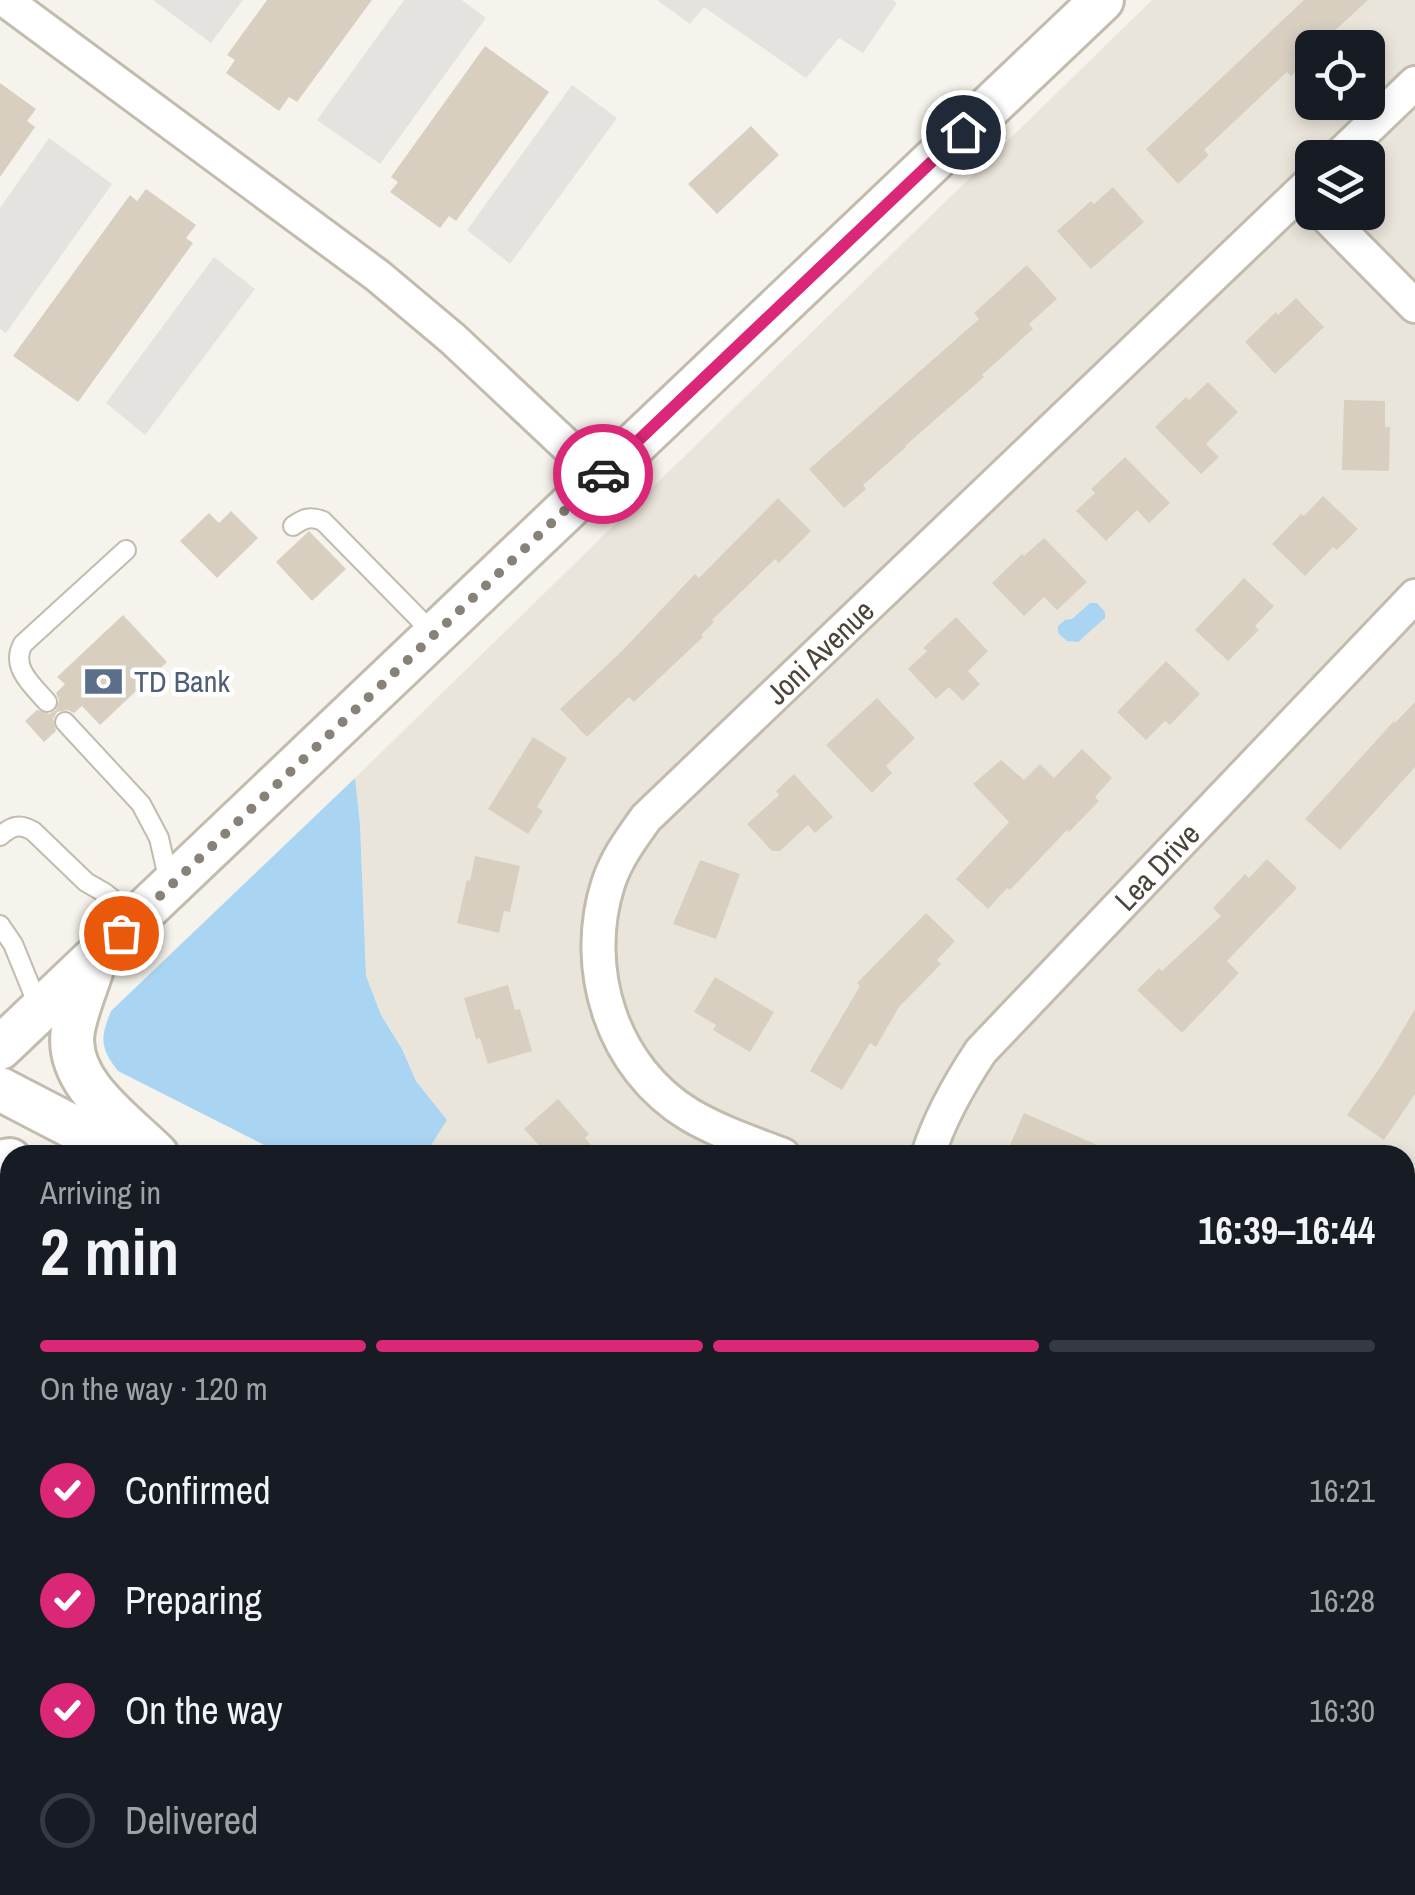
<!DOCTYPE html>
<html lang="en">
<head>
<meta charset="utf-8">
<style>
  :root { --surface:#171b24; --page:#20242c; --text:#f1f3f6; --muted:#9ea1a6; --line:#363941; --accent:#db2777 }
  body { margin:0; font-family:"Archivo Narrow",sans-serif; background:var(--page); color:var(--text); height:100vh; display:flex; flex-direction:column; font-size:38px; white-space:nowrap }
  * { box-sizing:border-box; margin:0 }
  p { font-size:32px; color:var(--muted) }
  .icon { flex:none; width:55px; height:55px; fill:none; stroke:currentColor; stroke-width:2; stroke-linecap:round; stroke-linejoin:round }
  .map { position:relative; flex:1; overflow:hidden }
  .sheet { position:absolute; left:0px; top:1145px; width:1415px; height:750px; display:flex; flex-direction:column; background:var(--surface); border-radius:30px 30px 0 0; box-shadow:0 5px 15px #0003 }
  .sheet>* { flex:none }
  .fabs { position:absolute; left:1295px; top:30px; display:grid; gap:20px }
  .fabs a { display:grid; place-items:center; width:90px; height:90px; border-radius:15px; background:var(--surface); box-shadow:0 5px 15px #0003; font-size:50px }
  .pin { position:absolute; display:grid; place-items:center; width:85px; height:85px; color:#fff; margin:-42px; border:5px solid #fff; border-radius:50%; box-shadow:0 2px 10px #0007 }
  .courier { position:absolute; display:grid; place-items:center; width:100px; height:100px; margin:-50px; border:8px solid #db2777; border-radius:50%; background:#fff; color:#222; box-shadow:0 2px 12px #0007 }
  .head em { font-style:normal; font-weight:700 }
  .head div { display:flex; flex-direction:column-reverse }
  .head { display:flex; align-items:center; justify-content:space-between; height:170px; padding:0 40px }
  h1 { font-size:65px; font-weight:700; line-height:75px }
  .bar { display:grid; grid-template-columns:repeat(4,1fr); gap:15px 10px; align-content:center; height:120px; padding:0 40px }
  .bar i { height:12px; border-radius:8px; background:var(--line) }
  .bar .on { background:var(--accent) }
  .bar p { grid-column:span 4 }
  ol { padding:0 40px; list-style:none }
  li { display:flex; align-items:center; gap:30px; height:110px }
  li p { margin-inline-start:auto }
  li .icon { padding:10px; border-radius:50%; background:var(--accent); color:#fff; stroke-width:4 }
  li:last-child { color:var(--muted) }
  li i { width:55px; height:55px; border:5px solid var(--line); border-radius:50% }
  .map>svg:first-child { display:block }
</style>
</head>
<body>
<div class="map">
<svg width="1415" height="1895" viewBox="0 0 1415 1895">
  <rect width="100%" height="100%" fill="#f6f3ec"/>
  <!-- residential -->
  <path fill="#eae5da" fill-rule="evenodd" d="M1152,0H1415V1778L1405,1772V1155H425L447,1120L416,1081L402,1049L381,1015L366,976L360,824L355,778ZM1312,48H1368V102H1312ZM1312,158H1368V212H1312Z"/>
  <!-- parking -->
  <path fill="#e5e3e0" d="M153,0H243L211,43Z
    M404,0H462L486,18L380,164L317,120Z
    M657,0H892L897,3L863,53L839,38L806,78L704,7L690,24Z
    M572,85L617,118L510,264L467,230Z
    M49,138L112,184L6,333L0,329V208Z
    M214,257L255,289L145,435L106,403Z"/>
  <!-- water -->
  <path fill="#a9d4f2" d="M1090,603H1097L1105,612V618L1078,642L1067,641L1058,633V626L1065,620L1072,619Z
    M355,778L360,824L366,976L381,1015L402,1049L416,1081L447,1120L425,1155H284L118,1071C100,1048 100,1038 111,1011Z
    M8,1183H10V1380L0,1384V1184Z"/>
  <!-- building -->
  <path fill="#d8cfc1" d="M267,0H372L297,102L289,97L279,111L226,73L235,60L227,55Z
    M1304,0H1368L1316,48H1312V56L1291,76L1287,72L1221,134L1204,150L1209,155L1178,184L1146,149Z
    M485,46L549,92L456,221L449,216L440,228L390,192L398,182L391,177Z
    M0,83L36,109L27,121L35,127L0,177Z
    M751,126L779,155L717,214L688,184Z
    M1113,187L1144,222L1091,269L1057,231L1091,201L1094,204Z
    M146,189L196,225L186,238L193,243L78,402L13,356L130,195L137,201Z
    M1027,265L1057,299L1029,324L1033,329L982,375L984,377L905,446L906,447L863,485L866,489L844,508L809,469L979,319L974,313Z
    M1296,298L1324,327L1275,374L1245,342L1276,312L1278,315Z
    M1208,382L1238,412L1206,444L1219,457L1201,474L1155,427L1186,397L1189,400Z
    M1344,400L1385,401V427H1390L1389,471L1342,470Z
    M1125,457L1170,503L1149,523L1137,510L1106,541L1076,511L1095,493L1091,489Z
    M1323,496L1358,529L1337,550L1333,547L1305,576L1272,544L1301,514L1304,516Z
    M778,498L811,531L779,563L775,559L712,620L714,622L701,635L703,637L634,702L629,697L587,737L560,709L621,652L695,574L699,578Z
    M231,511L258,538L217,578L180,541L209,513L219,523Z
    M309,531L346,569L312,601L276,562Z
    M1044,538L1087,582L1057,610L1044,597L1024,616L992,583L1022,554L1024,556Z
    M1244,578L1274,606L1255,626L1259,630L1228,661L1195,630Z
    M123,615L167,662L100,725L82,706L74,713L68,710L57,712L53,719L56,731L44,742L25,721L37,710L49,714L56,710L59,700L56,693L65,684L57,677Z
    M956,617L988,651L968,671L980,684L963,701L949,687L936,699L908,669L927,651L923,648Z
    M1166,661L1200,694L1170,725L1165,721L1146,740L1117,712Z
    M877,698L915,738L886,766L892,773L872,793L826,745Z
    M1415,702V767L1340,850L1305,819L1394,721L1395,723Z
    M533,737L567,758L537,807L543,811L528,834L488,809Z
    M1082,749L1112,778L1095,797L1099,801L1069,832L1067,830L1010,890L1007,888L988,909L956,879L1009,822L973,784L1001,760L1024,780L1040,764L1054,778Z
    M794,774L833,817L815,833L808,825L780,851H772L747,824L779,795L776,791Z
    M475,856L520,866L510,912L504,911L499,933L457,923L467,880L470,881Z
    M1267,859L1297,888L1227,961L1239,973L1182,1033L1137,990L1159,968L1162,971L1221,916L1213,908L1245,874L1249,878Z
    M700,860L740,874L716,939L673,924Z
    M926,913L955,941L937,960L941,964L899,1007L876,1047L870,1043L842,1090L810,1071L860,986L857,983Z
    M715,977L774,1012L750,1052L713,1030L716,1025L694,1012Z
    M508,985L515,1010L520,1009L532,1051L488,1064L480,1038L476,1039L464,998Z
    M1415,1009V1094L1384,1140L1347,1115L1383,1063Z
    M558,1099L589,1134L585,1138L600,1155H548L524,1129Z
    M1024,1113L1120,1155H1033L1010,1145Z"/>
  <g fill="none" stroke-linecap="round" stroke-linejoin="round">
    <defs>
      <path id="service" d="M293,526C304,518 310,516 323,521L434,634
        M47,702C32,685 10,667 23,644L126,550
        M65,722L141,804L159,838L170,886
        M0,836C12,826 19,823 33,831L86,882L105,893L136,918
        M0,925L13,944L40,1010"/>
      <g id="minor">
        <path d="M5,0L378,276L453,339L600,477"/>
        <path d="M1337,158L1415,83"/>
        <path d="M1322,212L1415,306"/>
        <path id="s1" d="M783,1155C752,1143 719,1132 690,1115C612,1068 581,969 608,884C616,859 631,839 646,818L1312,181"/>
        <path id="s2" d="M928,1155C940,1117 959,1084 981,1051L1415,596"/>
        <path d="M1405,1279L1415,1263"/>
        <path d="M0,1435L10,1432"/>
        <path d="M1405,1463L1415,1472"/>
        <path d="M0,1887L10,1876"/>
        <path d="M534,1895L560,1885"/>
        <path d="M910,1895L917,1885"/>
      </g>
      <path id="tertiary" d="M94,962C88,984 77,1007 73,1030C64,1082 124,1122 157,1155
        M0,1048L1102,0
        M0,1089L127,1155
        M0,1162L10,1160
        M1405,1813L1415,1819"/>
    </defs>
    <!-- service casing -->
    <use href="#service" stroke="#c2bbae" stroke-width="22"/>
    <!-- minor casing -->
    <use href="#minor" stroke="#c2bbae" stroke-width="38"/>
    <!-- tertiary casing -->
    <use href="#tertiary" stroke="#c2bbae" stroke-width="48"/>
    <!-- service -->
    <use href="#service" stroke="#fff" stroke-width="18"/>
    <!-- minor -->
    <use href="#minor" stroke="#fff" stroke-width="32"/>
    <!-- tertiary -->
    <use href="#tertiary" stroke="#fff" stroke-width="42"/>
  </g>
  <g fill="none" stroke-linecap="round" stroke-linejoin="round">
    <!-- done -->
    <path stroke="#878178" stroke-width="10" stroke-dasharray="0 18" d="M121,933L603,474"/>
    <!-- route -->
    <path stroke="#db2777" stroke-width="12" d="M603,474L963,132"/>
  </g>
  <!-- icons -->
  <defs>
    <symbol id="bank-bare" viewBox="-9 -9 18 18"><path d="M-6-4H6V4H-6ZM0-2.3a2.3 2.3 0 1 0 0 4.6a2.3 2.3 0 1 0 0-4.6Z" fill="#5c6f8a" stroke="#fff" stroke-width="2.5" paint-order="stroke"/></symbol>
  </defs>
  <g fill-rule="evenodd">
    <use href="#bank-bare" x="76" y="654" width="55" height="55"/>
  </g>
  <g text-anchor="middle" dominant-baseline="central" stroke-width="9" stroke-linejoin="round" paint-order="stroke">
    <!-- street labels -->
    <g font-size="30" fill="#4b4439" stroke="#fff">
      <text stroke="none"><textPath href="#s1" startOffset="682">Joni Avenue</textPath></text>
      <text stroke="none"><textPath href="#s2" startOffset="372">Lea Drive</textPath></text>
    </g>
    <!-- service labels -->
    <g font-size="30" fill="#4e5e75" stroke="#fff" text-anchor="start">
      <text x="134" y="681">TD Bank</text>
    </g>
  </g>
</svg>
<div class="fabs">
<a><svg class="icon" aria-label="locate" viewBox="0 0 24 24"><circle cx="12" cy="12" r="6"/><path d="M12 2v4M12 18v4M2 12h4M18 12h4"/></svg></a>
<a><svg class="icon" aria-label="layers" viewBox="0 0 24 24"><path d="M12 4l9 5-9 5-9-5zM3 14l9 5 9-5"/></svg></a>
</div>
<div class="pin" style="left:121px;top:933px;background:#ea580c"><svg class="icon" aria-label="bag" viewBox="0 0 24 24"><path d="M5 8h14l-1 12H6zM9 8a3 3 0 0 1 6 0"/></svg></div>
<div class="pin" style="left:963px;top:132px;background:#1f2937"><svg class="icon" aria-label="home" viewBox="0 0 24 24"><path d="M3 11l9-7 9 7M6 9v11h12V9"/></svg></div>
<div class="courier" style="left:603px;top:474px"><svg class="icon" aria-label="car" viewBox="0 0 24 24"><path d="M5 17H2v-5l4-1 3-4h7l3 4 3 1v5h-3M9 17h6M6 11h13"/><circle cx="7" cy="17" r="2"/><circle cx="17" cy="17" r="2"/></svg></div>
<section class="sheet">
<div class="head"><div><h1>2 min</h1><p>Arriving in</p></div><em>16:39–16:44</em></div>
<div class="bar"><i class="on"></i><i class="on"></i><i class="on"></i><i></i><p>On the way · 120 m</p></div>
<ol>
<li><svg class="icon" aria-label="check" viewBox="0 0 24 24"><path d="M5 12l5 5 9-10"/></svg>Confirmed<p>16:21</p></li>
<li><svg class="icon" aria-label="check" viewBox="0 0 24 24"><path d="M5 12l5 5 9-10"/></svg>Preparing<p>16:28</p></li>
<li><svg class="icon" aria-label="check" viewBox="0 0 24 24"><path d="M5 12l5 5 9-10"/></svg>On the way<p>16:30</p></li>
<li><i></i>Delivered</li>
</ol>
</section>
</div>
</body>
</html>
